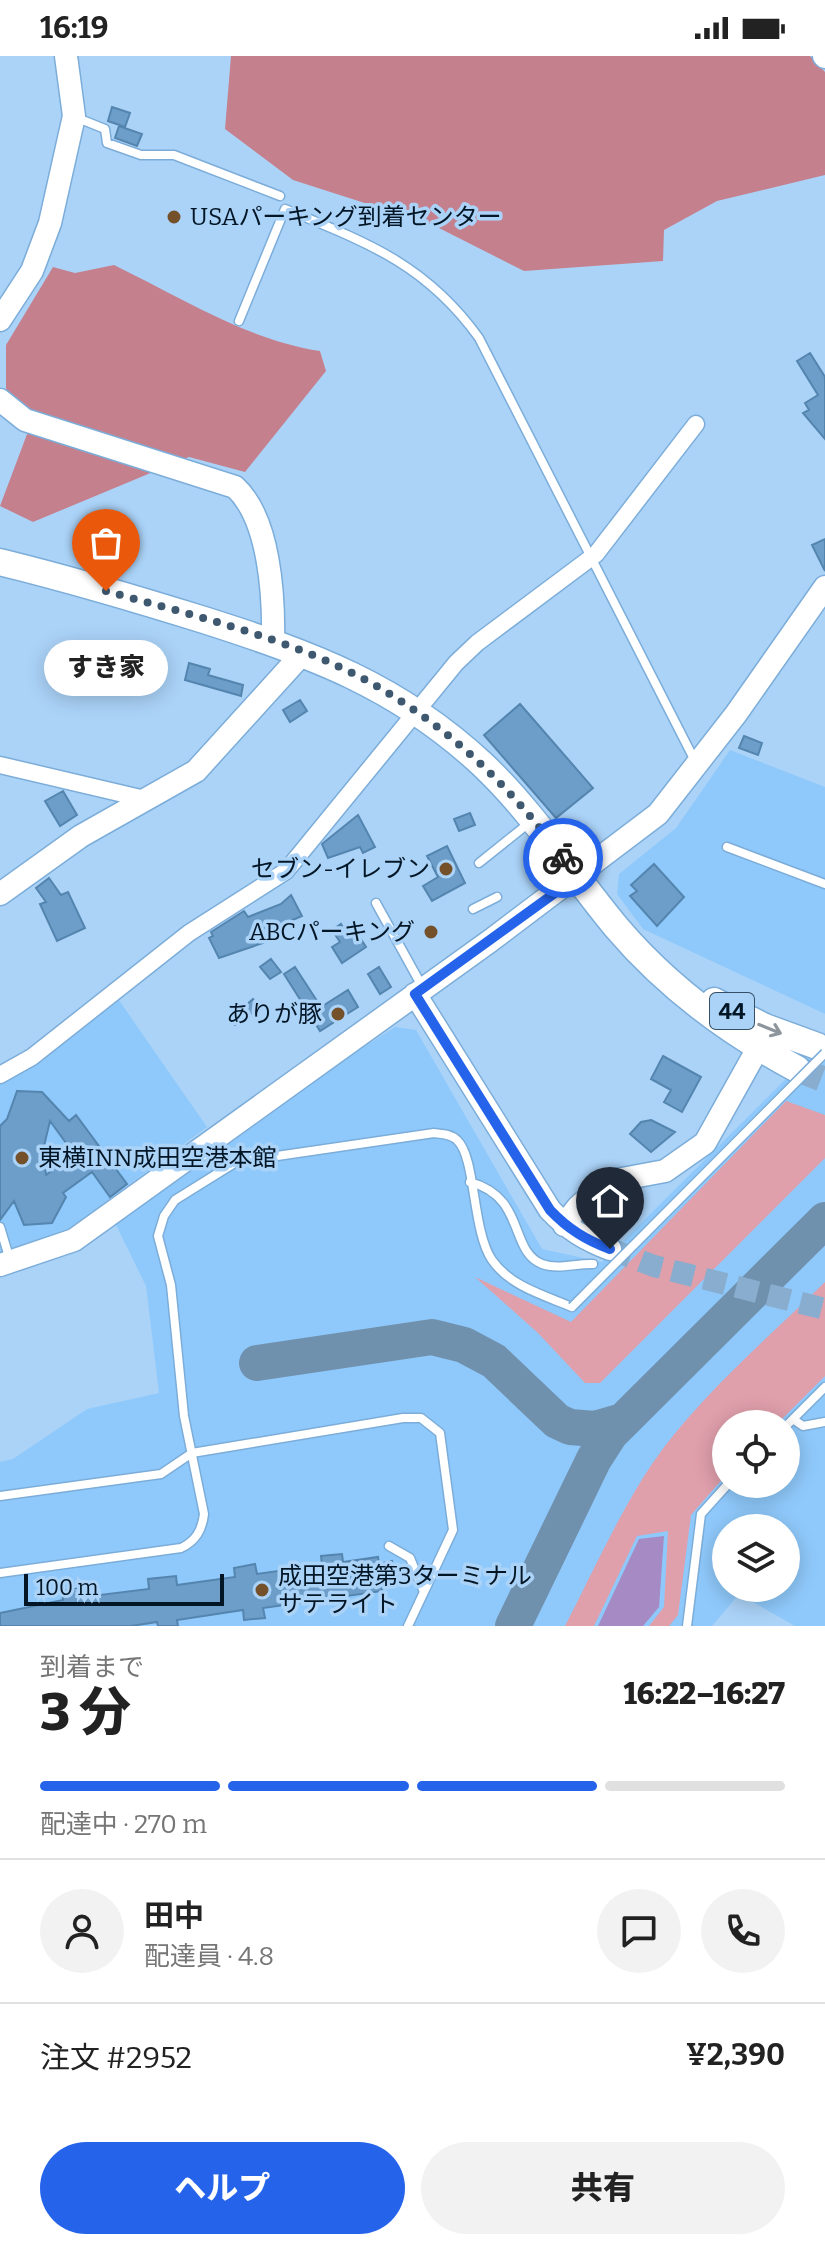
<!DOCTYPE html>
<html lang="ja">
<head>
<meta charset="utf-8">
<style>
  :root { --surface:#fff; --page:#f2f2f2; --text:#222; --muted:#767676; --line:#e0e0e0; --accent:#2563eb }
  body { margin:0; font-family:Bitter,"Noto Sans JP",serif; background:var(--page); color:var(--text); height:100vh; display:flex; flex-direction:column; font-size:30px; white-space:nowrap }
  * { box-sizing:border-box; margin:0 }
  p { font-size:26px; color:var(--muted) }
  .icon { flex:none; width:44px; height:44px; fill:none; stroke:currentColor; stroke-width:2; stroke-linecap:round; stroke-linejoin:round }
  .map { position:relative; height:1570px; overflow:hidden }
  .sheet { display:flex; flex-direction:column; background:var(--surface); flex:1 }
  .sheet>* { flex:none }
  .buttons { position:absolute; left:712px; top:1354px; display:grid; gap:16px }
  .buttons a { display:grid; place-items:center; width:88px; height:88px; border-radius:50%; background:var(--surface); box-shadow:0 4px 20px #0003; font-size:40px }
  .scale { position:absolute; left:24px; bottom:20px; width:200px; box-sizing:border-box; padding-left:8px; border:4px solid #031626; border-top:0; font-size:22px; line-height:28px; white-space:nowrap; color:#031626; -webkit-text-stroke:6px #abd3f8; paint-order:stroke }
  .pin { position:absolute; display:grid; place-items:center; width:68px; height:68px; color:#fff; margin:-82px -34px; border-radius:50% 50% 50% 0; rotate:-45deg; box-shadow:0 0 8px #0007 }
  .pin .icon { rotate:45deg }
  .courier { position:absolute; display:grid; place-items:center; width:80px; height:80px; margin:-40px; border:6px solid #2563eb; border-radius:50%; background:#fff; color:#222; box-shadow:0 2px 10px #0007 }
  .bubble { position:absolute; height:56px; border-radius:28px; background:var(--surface); box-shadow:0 4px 20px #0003; font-size:26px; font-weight:800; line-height:56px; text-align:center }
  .summary em { font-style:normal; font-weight:800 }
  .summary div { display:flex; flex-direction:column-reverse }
  .summary { display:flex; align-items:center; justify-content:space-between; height:136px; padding:0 40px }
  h1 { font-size:52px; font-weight:800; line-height:60px }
  .bar { display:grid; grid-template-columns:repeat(4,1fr); gap:12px 8px; align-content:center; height:96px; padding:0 40px }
  .bar i { height:10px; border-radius:6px; background:var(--line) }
  .bar .on { background:var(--accent) }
  .bar p { grid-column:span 4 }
  .line { display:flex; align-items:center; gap:20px; padding:0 40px; border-top:2px solid var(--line) }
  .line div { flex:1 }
  .round { display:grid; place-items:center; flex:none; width:84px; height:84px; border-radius:42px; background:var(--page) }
  .button { display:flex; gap:16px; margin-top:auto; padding:16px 40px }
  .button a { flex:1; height:92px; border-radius:48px; background:var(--accent); color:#fff; font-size:32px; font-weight:800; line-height:92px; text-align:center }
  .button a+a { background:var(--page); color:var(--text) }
  .status { display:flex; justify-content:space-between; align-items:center; height:56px; padding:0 40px; background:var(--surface); direction:ltr }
  .status svg { height:22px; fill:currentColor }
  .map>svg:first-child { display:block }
</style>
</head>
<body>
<div class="status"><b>16:19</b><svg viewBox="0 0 49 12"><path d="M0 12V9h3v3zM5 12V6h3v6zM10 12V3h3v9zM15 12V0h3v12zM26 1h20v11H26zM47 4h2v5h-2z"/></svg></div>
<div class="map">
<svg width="825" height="1570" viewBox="0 0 825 1570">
  <rect width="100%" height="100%" fill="#abd3f8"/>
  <!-- built -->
  <path fill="#8fc9fb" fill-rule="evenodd" d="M730,694L825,731V958L643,873L617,838L619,818L676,772Z
    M116,940L207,1071L66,1175L0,1196V1025Z
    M395,971L416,974L542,1193L602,1206L825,984V1570H795L739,1538L712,1570H0V1406L13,1403L87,1353L159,1337L146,1230L115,1167L312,1024ZM726,1368H786V1428H726ZM726,1472H786V1532H726Z"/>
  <!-- green -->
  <path fill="#df9fab" d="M786,1045L825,1059V1102L600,1327H585L538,1277L475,1221L571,1266Z
    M825,1226V1320L777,1368H726V1419L691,1459L678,1559L669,1570H649L664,1551L668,1475L637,1480L594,1570H565C593,1516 618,1459 652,1408C697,1342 768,1282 825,1226Z"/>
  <!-- forest -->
  <path fill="#c5808e" d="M231,0H810L825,16V119L717,145L664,174L663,205L524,215L433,169L293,124L225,73Z
    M114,209C180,241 247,284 320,295L326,315L245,416L189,401L33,466L0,450L35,357L6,333V289L53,211L75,217Z"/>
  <!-- water -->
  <path fill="#a58ac3" d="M664,1480L659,1551L643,1570H598L639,1483Z"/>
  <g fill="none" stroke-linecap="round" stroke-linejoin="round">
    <!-- taxiway -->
    <path stroke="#7091ae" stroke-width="36" d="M257,1307L432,1281L464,1289L494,1305L557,1365L570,1371L595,1373L619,1366
      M513,1570L594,1403L610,1378L825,1164"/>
  </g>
  <!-- building -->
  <path fill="#6d9ec9" stroke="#5485af" stroke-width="2" fill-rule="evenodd" d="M112,51L130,57L125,71L108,65Z
    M119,70L142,78L137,90L115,82Z
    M810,297L825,321V383L803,357L809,354L805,347L818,339L797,305Z
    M94,482L109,486L103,516L88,511Z
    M825,483V515L812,489Z
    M56,602L81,608L76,628L51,620Z
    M189,607L210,613L208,619L243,629L241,640L185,624Z
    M300,644L307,655L290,666L283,654Z
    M520,648L593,732L556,762L484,679Z
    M744,680L762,687L758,699L739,692Z
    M63,735L77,759L60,770L45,745Z
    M470,757L475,769L459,775L454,763Z
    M358,759L375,791L363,797L360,791L328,802L322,788Z
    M447,790L465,827L432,845L423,830L438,821L427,800Z
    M654,808L684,841L657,870L630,840L637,835L631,829Z
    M49,822L61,839L68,836L85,872L57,885L40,848L46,846L36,832Z
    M291,839L302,860L258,879L263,887L219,902L209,882L213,880L211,876L244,855L248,861L281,848Z
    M341,868L350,881L357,877L366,891L342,907L332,891L340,886L332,874Z
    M271,903L281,916L270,923L260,911Z
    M295,911L321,951L348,934L358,951L320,975L284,918Z
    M379,911L391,931L380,938L368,918Z
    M253,943L259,952L235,969L230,963Z
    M663,1000L701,1021L682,1056L664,1046L671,1034L651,1023Z
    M17,1035L42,1036L69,1065L76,1059L127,1128L110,1141L92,1116L63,1137L66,1141L52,1167L24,1169L14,1145L0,1164V1070L7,1063ZM50,1065L74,1098L46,1119L43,1094Z
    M651,1064L675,1076L651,1096L630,1078L641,1066Z
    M342,1498L343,1506L378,1501L379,1508L392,1505L395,1524L381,1527L382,1535L263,1552L265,1562L244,1564L243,1554L177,1564L178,1570H158L157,1566L131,1570H0V1557L63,1544L62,1535L82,1532L84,1541L149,1533L148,1523L176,1520L177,1529L235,1521L234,1512L255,1508L257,1518L322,1509L321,1500Z"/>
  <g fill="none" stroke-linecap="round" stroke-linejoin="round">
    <!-- secondary-tunnel -->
    <path stroke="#89adce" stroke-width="22" stroke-dasharray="22 11" stroke-linecap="butt" d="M610,1193L654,1210L825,1253"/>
    <!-- primary-tunnel -->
    <path stroke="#89adce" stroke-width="26" stroke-dasharray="26 13" stroke-linecap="butt" d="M797,1013L825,1024"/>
    <defs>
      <path id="lane" d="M75,61L105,73L107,87L141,99H174L280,140
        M239,265L285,153C366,186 426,208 479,282L692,699
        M727,791L825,828
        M479,807L529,767
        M376,847L423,932
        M473,853L497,841
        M470,1126C526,1141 509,1195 542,1208C558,1214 577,1207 593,1208
        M0,1171L10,1204
        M793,1363L803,1370L825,1366
        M786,1370L825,1331
        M0,1440L161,1418L192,1397L403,1362H421L440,1377L453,1474L424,1536
        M389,1490L410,1502L424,1536L408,1570
        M0,1517L181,1492C196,1485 202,1474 204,1458L184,1360L171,1229L158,1180L164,1160L175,1144L236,1106L434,1077C442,1078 451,1078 457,1084C476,1101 472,1175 492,1204C510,1230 543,1239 572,1251
        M687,1570L701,1458L728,1428"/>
      <path id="street" d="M0,709L149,744
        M0,1019L32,1001L189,877L286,815L456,607L477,587L596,498L696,368"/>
      <path id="secondary" d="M824,0L825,1
        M0,264L32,215L50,167L74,60L66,0
        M0,344L25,364L235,431C270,463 274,541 273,586
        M0,838L81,780L196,715L303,597
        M415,938L550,1154C568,1173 586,1184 610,1193
        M564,1169L578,1151L606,1126L665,1115L705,1087L758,992
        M0,1209L74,1184L490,885L658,758L736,658L825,531"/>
      <path id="primary" d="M0,506C69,523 137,543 204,564C311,598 398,630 482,708C534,757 572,818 617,872C668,932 728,976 797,1013
        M714,945L765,971L817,990"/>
    </defs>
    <!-- lane casing -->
    <use href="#lane" stroke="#7cadd9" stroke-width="11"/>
    <!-- street casing -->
    <use href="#street" stroke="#7cadd9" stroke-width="19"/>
    <!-- secondary casing -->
    <use href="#secondary" stroke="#7cadd9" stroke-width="25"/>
    <!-- primary casing -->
    <use href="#primary" stroke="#7cadd9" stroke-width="29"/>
    <!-- lane -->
    <use href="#lane" stroke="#fff" stroke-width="8"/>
    <!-- street -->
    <use href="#street" stroke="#fff" stroke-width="16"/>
    <!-- secondary -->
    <use href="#secondary" stroke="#fff" stroke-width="22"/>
    <!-- primary -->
    <use href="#primary" stroke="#fff" stroke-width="26"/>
    <defs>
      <path id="lane-bridge" d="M572,1251L825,997"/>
    </defs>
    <!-- lane-bridge casing -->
    <use href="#lane-bridge" stroke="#7cadd9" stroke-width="11" stroke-linecap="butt"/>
    <!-- lane-bridge -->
    <use href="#lane-bridge" stroke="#fff" stroke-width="8"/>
  </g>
  <!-- one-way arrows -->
  <defs><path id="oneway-shaft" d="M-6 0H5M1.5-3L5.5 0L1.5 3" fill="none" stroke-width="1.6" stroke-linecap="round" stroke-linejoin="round" transform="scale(2)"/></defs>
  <use stroke="#8e969d" href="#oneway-shaft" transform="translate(770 973) rotate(22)"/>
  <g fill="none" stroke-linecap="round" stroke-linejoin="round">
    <!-- done -->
    <path stroke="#3e5870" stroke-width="8" stroke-dasharray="0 14.4" d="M106,535C192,559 293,583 371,627C448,670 511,731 563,802"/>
    <!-- route -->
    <path stroke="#2563eb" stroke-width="10" d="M563,802L577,821L415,938L550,1154C568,1173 586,1184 610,1193"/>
  </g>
  <!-- markers -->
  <g fill="#75512b" stroke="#abd3f8" stroke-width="3">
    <circle cx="174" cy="161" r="8"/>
    <circle cx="446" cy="813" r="8"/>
    <circle cx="431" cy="876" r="8"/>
    <circle cx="338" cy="958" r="8"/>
    <circle cx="22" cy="1102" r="8"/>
    <circle cx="262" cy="1534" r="8"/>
  </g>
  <g text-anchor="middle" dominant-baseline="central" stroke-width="7" stroke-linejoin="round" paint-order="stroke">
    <!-- shield labels -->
    <rect fill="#abd3f8" stroke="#354f65" stroke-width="2" x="710" y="937" width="44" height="36" rx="6"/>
    <g font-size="22" font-weight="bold" fill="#031626">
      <text x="732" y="955">44</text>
    </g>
    <!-- poi labels -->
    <g font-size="24" fill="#031626" stroke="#abd3f8" text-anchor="start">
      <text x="190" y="161">USAパーキング到着センター</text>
      <text x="430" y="813" text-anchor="end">セブン-イレブン</text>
      <text x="415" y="876" text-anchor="end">ABCパーキング</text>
      <text x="322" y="958" text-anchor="end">ありが豚</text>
      <text x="38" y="1102">東横INN成田空港本館</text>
      <text x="278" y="1520">成田空港第3ターミナル<tspan x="278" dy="28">サテライト</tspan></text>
    </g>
  </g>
</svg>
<div class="buttons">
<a><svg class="icon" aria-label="locate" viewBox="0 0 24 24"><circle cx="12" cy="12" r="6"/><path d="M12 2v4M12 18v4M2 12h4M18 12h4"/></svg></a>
<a><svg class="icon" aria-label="layers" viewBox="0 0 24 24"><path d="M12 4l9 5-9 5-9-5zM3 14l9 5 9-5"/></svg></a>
</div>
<div class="scale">100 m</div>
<div class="pin" style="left:106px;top:535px;background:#ea580c"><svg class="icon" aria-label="bag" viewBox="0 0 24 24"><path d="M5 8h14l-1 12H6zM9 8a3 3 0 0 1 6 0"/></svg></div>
<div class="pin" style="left:610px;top:1193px;background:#1f2937"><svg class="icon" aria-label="home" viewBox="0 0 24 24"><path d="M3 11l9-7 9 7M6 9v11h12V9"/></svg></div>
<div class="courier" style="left:563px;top:802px"><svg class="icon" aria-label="bike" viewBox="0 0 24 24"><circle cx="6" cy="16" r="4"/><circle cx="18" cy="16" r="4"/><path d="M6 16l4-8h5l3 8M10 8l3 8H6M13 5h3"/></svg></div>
<div class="bubble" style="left:44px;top:584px;width:124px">すき家</div>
</div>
<section class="sheet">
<div class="summary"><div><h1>3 分</h1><p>到着まで</p></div><em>16:22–16:27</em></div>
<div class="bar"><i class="on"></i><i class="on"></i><i class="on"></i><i></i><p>配達中 · 270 m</p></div>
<div class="line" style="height:144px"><a class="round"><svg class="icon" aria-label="person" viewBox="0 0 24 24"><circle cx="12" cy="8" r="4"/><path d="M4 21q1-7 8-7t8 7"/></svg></a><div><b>田中</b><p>配達員 · 4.8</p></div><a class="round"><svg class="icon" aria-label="chat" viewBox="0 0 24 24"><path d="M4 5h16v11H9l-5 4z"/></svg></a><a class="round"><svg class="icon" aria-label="phone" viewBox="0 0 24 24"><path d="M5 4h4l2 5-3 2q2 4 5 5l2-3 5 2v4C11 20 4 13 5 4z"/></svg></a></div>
<div class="line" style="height:104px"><div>注文 #2952</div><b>¥2,390</b></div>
<div class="button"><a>ヘルプ</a><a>共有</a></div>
</section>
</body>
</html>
